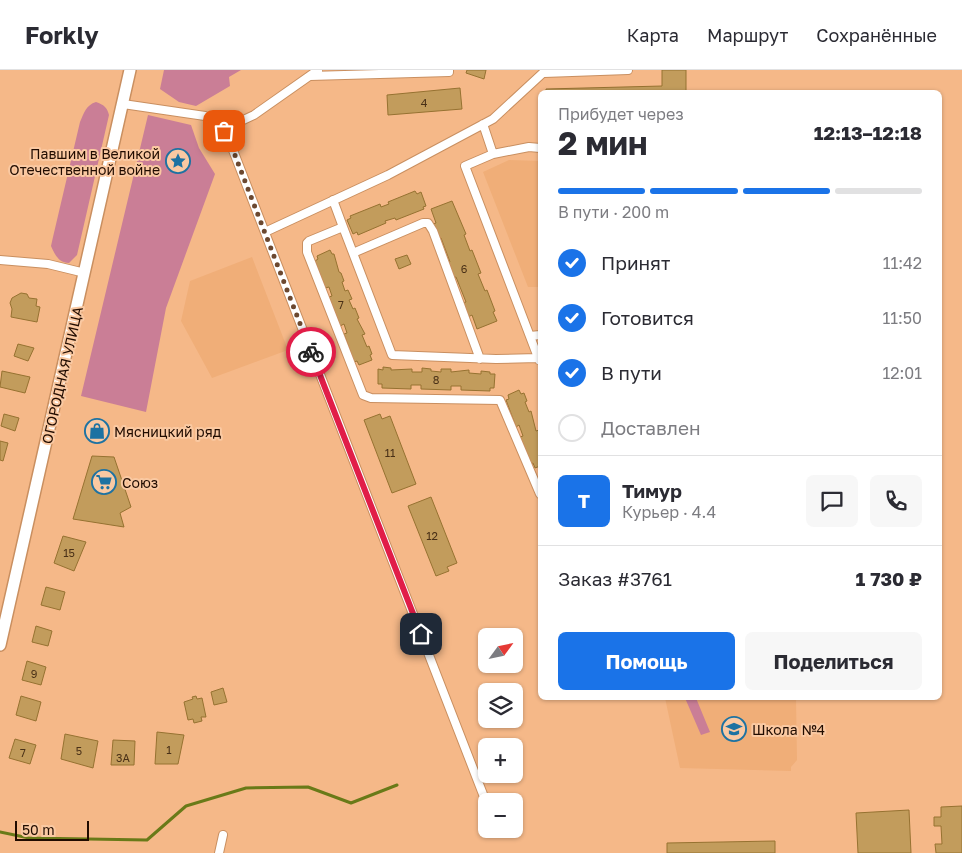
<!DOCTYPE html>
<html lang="ru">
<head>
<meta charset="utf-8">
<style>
  :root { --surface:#fff; --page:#f7f7f7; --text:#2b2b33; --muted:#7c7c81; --line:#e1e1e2; --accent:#1a73e8 }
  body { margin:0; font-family:"Golos Text",sans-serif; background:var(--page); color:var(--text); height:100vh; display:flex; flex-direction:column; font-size:19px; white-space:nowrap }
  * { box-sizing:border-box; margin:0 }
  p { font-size:16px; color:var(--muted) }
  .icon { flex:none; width:28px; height:28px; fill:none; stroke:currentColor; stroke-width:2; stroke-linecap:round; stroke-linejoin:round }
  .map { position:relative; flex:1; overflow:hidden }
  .details { position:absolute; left:538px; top:20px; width:404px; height:610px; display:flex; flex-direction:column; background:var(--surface); border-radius:8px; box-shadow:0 1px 4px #0004 }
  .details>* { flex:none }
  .needle { width:32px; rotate:57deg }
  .controls { position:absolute; left:478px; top:558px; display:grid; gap:10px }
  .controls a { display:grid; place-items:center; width:45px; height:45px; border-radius:8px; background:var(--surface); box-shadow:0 1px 4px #0004; font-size:25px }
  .scale { position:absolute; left:15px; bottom:12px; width:74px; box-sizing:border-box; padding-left:5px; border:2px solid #210c00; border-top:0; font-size:14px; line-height:18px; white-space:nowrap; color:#210c00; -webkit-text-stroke:4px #fac9a2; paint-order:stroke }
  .pin { position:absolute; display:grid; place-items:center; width:42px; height:42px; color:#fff; margin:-21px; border-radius:10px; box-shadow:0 2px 8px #0006 }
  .courier { position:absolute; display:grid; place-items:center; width:50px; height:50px; margin:-25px; border:4px solid #e11d48; border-radius:50%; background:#fff; color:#222; box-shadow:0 1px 6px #0007 }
  .headline em { font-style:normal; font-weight:700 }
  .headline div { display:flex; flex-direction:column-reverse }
  .headline { display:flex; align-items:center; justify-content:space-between; height:85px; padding:0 20px }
  h1 { font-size:32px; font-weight:700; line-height:38px }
  .bar { display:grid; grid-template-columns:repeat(4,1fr); gap:8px 5px; align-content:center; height:60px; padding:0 20px }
  .bar i { height:6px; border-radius:4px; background:var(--line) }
  .bar .selected { background:var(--accent) }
  .bar p { grid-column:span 4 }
  .line { display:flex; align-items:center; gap:12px; padding:0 20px; border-top:1px solid var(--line) }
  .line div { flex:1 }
  .round { display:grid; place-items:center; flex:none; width:52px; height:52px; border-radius:8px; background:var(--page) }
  ol { padding:0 20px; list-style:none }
  li { display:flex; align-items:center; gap:15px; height:55px }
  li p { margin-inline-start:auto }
  li .icon { padding:5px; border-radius:50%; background:var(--accent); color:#fff; stroke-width:4 }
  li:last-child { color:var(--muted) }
  li i { width:28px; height:28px; border:2px solid var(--line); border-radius:50% }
  .button { display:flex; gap:10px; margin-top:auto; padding:10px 20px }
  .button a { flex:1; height:58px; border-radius:8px; background:var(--accent); color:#fff; font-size:20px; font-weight:700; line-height:58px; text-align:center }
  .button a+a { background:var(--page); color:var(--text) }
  header { display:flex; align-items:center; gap:30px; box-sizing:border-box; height:70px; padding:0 25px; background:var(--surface); border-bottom:1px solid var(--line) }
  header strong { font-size:24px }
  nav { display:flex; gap:28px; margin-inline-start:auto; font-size:18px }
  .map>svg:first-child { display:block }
</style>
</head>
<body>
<header>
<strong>Forkly</strong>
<nav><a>Карта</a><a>Маршрут</a><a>Сохранённые</a></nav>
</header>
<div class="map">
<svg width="962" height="783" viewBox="0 0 962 783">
  <rect width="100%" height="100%" fill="#f5b888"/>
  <!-- built -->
  <path fill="#f0ae78" d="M509,90L540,91V217H528L483,102Z
    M252,187L288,280L212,308L181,251L190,211Z
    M665,628H796L797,690L791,697V701L680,698Z"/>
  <!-- green -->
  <path fill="#ca7e96" d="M164,0H241L229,7L230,16L196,36L179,32L160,19Z
    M96,32C104,35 107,37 109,45L77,185L69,193C59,193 55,185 51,176L53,167L80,52C84,43 86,35 96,32Z
    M148,45L191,55L199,78L215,104L166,238L146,342L81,326Z
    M685,628H696L710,662L701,665Z"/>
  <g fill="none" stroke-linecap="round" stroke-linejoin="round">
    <!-- stream -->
    <path stroke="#697a18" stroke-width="3" d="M0,762L29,768L147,770L186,736L246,718L308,717L351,733L397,715"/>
  </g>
  <!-- building -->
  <path fill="#c29c5c" stroke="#967231" d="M467,0H486L484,9L466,3Z
    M662,0H686V22H546V19L662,16Z
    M460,18L462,39L388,45L387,25Z
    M415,121L417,124L421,122L426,136L423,137L424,139L396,150L395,148L385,151L386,153L358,165L357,162L353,164L347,150L351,148L350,146L380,134L381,137L389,134L388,132Z
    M452,131L466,164L464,165L470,181L472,180L481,203L478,204L485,221L487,220L495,241L493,242L497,251L477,259L472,245L468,247L462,233L466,232L456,207L453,208L447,193L450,192L441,168L438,169L433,154L436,153L431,139Z
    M330,180L332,184H334L339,202L341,203L344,211L342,212L345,221L348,220L352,229L349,230L353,239L355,238L359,248L357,249L365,264L362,265L367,277L369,276L372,284L370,285L372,290L359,295L357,291L354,292L344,264L347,263L344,254L340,256L329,227L332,226L329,217L325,218L315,191L318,189L317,186Z
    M407,185L411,194L399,199L395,189Z
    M21,223L27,224L29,228L37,229L36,236L40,237L37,252L11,247L12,239L10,233L12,228Z
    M18,274L34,278L28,291L14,286Z
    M383,297L391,298V300L412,299V302H422V298L431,299V301L441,302V299H451V302L469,300V303L481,304V301L490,302V304H495L494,318H490V321L461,320V316H451V320L421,319V315H411V319L382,318V314H378V299L383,300Z
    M2,301L30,307L25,323L0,317Z
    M519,320L521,324L524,323L527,331L525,332L529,342L531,341L536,361L539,360L540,364V396L535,398L533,393L531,394L520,367L523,366L519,355L516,357L506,330L509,329L508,325Z
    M4,344L19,348L15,361L1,356Z
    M380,344L382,349L390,346L416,414L392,423L364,350Z
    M0,371L8,373L3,391L0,390Z
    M92,386L114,387L131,437L120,443L124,457L73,449Z
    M431,427L457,493L447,497L449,501L436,506L408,436Z
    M63,466L86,472L74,501L54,493Z
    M46,517L65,522L60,540L41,535Z
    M36,556L52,561L48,576L32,572Z
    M27,591L46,597L41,615L22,610Z
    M223,618L227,632L214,635L211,622Z
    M21,626L41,632L36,651L16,645Z
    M196,626L197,629L202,628L206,647H201L202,651L194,653L193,649L188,650L184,632L193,629L192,627Z
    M157,662L184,665L178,694H155Z
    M65,664L98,671L93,698L61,689Z
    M15,669L36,675L30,694L9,688Z
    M113,670L135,671L134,695H111Z
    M962,736V783H936L935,774H942L941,756H934V747H941V737Z
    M909,740L911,783H858L856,743Z
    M775,771V783H667V773Z"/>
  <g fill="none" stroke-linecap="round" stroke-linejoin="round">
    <defs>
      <path id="minor" d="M544,3L628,0
        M310,6L449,2V0
        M123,34L205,46C218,54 224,62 231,75L486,732
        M215,52H239L254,45L318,0
        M483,54L493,84L465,96L539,290
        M493,84L529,77L540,78
        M333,130L343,157L309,171L307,173V182L363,325L371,328L500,330L540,424
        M343,157L392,285L496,289L538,288
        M265,162L388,105L493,49L546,0
        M353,183L423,153H428L433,161L480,289
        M0,190L48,194L85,203
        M530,266L540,265
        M219,783L223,765"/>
      <path id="secondary" d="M0,575L130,0"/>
    </defs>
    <!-- minor casing -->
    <use href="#minor" stroke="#c98f60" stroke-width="10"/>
    <!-- secondary casing -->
    <use href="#secondary" stroke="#c98f60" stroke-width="14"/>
    <!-- minor -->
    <use href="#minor" stroke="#fff" stroke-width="8"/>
    <!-- secondary -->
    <use href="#secondary" stroke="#fff" stroke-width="11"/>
  </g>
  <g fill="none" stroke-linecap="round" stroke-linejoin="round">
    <!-- done -->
    <path stroke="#6b4830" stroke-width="5" stroke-dasharray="0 9" d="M224,61L231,75L311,282"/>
    <!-- route -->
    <path stroke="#e11d48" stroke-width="6" d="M311,282L421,564"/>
  </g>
  <!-- icons -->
  <defs>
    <symbol id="sight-ring" viewBox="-11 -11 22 22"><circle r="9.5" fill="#fac9a2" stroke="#1d72a2" stroke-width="1.5"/><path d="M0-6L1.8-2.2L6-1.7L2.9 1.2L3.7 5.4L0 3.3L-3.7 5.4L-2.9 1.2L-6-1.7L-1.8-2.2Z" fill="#1d72a2"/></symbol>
    <symbol id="shop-ring" viewBox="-11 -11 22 22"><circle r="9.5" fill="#fac9a2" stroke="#1d72a2" stroke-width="1.5"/><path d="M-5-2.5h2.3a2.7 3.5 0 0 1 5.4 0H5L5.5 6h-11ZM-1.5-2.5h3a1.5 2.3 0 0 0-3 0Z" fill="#1d72a2"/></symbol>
    <symbol id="supermarket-ring" viewBox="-11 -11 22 22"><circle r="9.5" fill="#fac9a2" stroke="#1d72a2" stroke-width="1.5"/><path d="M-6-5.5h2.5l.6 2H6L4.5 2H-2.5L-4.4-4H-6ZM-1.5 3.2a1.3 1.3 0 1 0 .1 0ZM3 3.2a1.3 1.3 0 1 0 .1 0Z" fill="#1d72a2"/></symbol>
    <symbol id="school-ring" viewBox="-11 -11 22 22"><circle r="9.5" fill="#fac9a2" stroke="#1d72a2" stroke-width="1.5"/><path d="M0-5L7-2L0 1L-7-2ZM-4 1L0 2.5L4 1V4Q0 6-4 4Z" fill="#1d72a2"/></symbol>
  </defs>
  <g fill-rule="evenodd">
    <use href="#sight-ring" x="164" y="77" width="28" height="28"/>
    <use href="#shop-ring" x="83" y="347" width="28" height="28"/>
    <use href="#supermarket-ring" x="90" y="398" width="28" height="28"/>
    <use href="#school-ring" x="720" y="645" width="28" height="28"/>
  </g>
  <g text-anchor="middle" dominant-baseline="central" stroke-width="4" stroke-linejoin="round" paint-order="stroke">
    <!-- number labels -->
    <g font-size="11" fill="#493017">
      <text x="424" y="32">4</text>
      <text x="464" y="198">6</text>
      <text x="341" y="234">7</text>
      <text x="436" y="309">8</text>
      <text x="390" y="382">11</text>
      <text x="432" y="465">12</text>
      <text x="69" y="482">15</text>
      <text x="34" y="603">9</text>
      <text x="169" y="679">1</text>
      <text x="79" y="680">5</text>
      <text x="23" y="682">7</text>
      <text x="123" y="687">3А</text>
    </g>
    <!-- poi labels -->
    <g font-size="14" fill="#210c00" stroke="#fac9a2" text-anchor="start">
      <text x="160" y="83" text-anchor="end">Павшим в Великой<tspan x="160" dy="16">Отечественной войне</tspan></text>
      <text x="114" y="361">Мясницкий ряд</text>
      <text x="122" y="412">Союз</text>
      <text x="752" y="659">Школа №4</text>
    </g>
    <!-- street labels -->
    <g font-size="14" fill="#210c00" stroke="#fac9a2">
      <text transform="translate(62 305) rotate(-77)">ОГОРОДНАЯ УЛИЦА</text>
    </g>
  </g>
</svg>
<div class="controls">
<a><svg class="needle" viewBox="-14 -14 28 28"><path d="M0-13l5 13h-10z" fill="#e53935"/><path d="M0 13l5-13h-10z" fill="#7c7c81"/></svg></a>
<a><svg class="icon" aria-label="layers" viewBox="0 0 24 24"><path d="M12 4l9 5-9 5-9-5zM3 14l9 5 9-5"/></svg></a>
<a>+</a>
<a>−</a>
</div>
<div class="scale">50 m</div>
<div class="pin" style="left:224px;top:61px;background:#ea580c"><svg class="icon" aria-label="bag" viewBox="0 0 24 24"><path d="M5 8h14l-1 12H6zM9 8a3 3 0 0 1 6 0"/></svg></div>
<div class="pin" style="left:421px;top:564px;background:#1f2937"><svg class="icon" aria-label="home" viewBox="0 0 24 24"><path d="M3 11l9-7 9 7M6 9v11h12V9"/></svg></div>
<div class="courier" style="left:311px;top:282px"><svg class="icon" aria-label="bike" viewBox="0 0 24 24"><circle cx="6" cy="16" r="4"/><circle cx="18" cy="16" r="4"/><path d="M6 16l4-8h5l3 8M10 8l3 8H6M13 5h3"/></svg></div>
<section class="details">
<div class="headline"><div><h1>2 мин</h1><p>Прибудет через</p></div><em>12:13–12:18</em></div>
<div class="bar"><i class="selected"></i><i class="selected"></i><i class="selected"></i><i></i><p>В пути · 200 m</p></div>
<ol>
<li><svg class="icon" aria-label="check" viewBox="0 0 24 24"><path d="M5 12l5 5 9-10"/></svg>Принят<p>11:42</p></li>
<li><svg class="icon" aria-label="check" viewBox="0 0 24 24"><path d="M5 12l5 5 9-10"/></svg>Готовится<p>11:50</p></li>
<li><svg class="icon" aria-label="check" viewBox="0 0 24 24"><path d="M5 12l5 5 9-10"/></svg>В пути<p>12:01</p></li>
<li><i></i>Доставлен</li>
</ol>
<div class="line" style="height:90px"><b class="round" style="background:var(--accent);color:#fff">Т</b><div><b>Тимур</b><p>Курьер · 4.4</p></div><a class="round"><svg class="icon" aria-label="chat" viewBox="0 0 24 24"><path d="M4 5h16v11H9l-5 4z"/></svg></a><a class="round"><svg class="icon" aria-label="phone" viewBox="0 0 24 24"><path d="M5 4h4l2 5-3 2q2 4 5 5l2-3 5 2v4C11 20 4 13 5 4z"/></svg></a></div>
<div class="line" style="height:65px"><div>Заказ #3761</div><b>1 730 ₽</b></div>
<div class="button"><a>Помощь</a><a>Поделиться</a></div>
</section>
</div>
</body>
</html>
